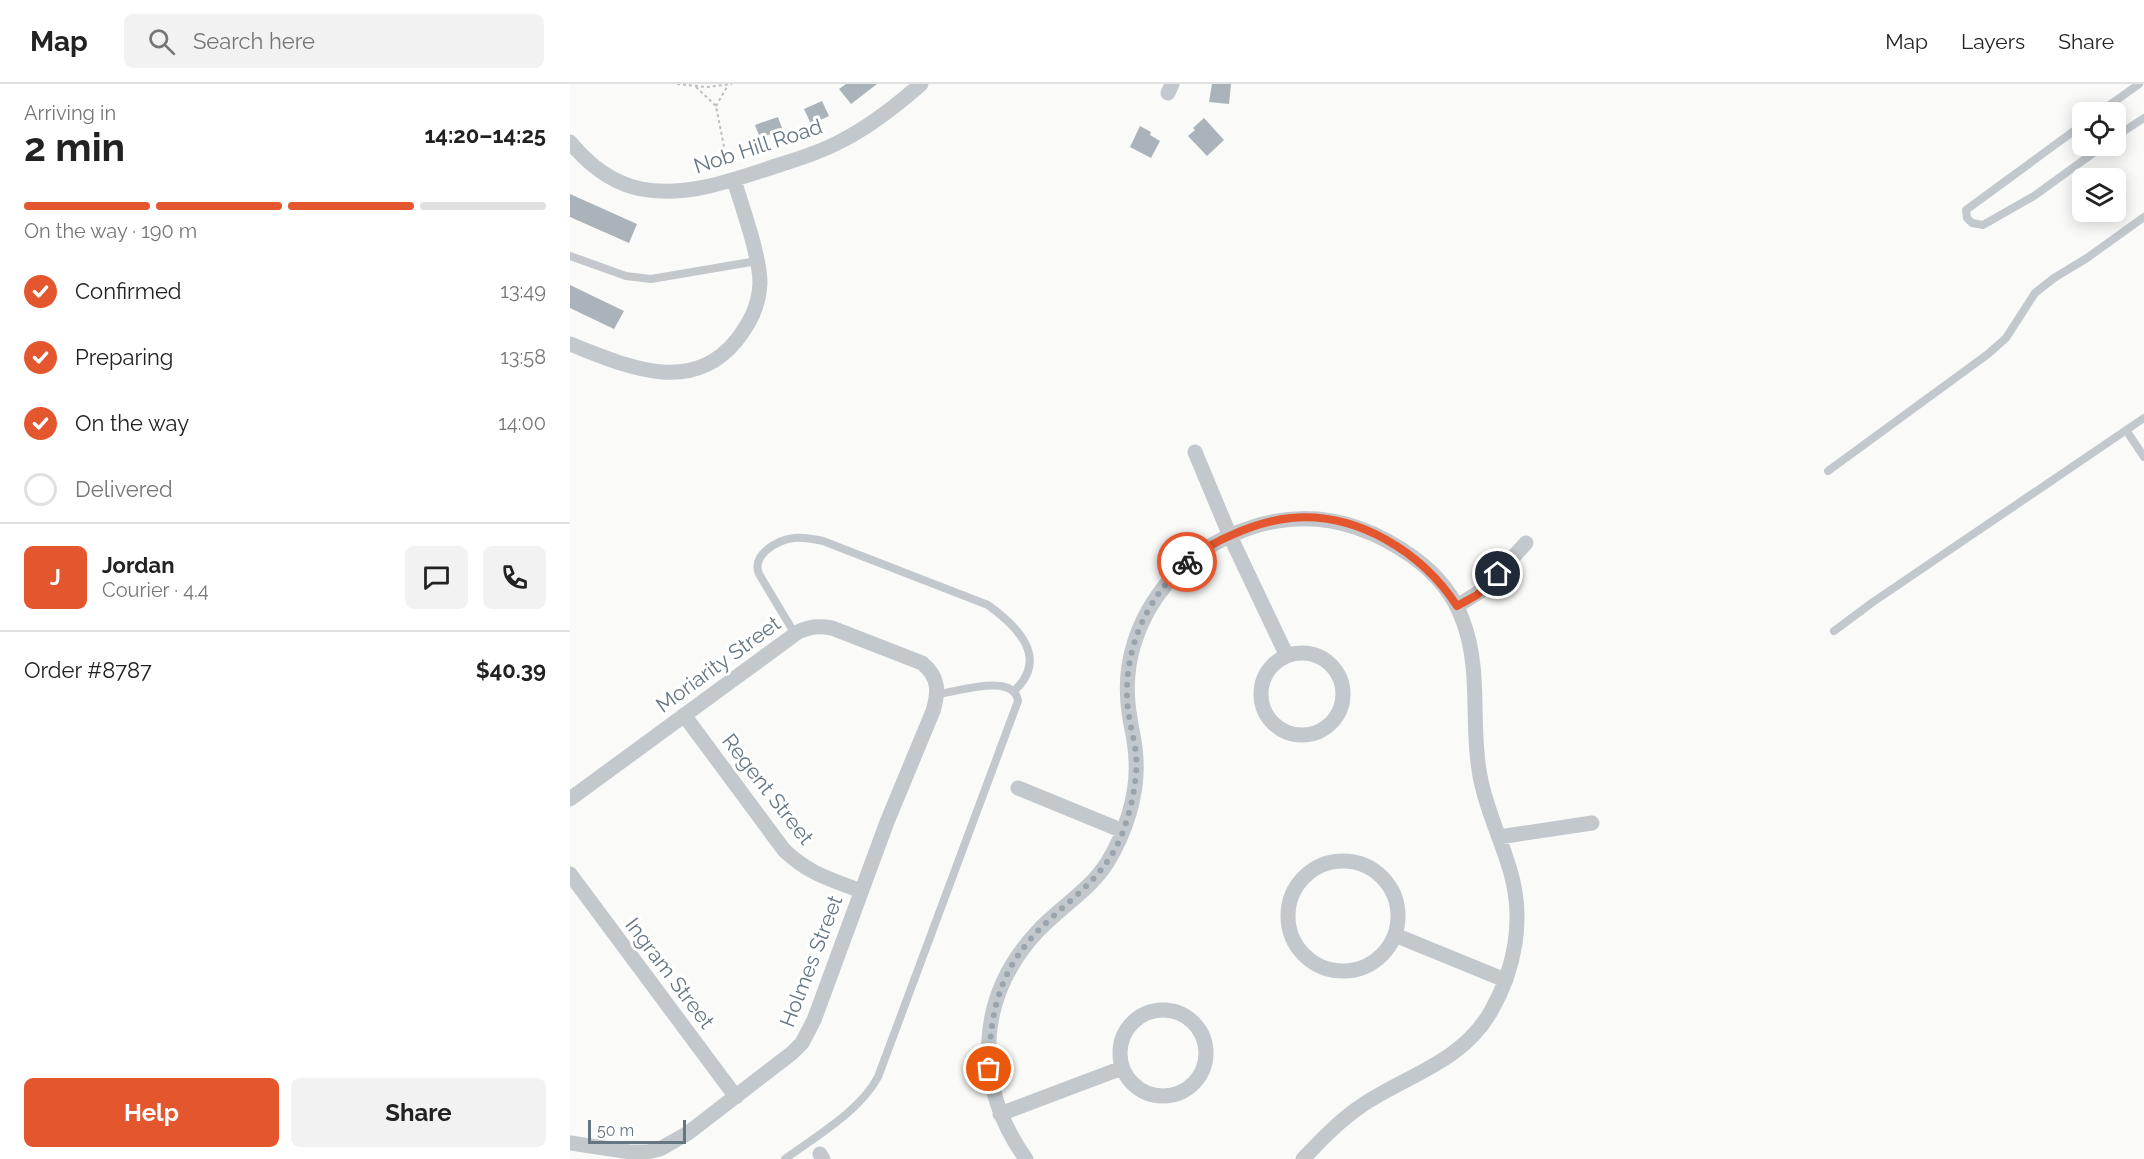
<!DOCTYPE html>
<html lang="en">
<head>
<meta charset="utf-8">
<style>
  :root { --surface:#fff; --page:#f2f2f2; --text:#222; --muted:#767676; --line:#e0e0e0; --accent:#e4572e }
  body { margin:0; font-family:Raleway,sans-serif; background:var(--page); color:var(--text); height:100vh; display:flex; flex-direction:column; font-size:22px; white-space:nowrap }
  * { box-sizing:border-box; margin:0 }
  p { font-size:20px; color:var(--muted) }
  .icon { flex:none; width:33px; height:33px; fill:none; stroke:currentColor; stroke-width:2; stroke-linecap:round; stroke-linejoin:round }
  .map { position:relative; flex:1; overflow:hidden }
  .drawer { display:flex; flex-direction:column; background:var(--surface); width:570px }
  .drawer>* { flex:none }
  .controls { position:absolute; left:1502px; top:18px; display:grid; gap:12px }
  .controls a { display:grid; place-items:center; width:54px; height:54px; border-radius:9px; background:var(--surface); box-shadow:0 3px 15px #0003; font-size:30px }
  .scale { position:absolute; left:18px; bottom:15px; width:98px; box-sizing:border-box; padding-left:6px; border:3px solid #657683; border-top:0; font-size:16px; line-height:21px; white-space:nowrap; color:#657683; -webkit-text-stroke:4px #fff; paint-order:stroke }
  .pin { position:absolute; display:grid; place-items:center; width:51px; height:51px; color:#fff; margin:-26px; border:3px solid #fff; border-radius:50%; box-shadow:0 2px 6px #0007 }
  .courier { position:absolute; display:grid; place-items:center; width:60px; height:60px; margin:-30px; border:4px solid #e4572e; border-radius:50%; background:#fff; color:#222; box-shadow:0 2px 8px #0007 }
  .overview em { font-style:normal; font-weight:700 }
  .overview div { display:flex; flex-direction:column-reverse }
  .overview { display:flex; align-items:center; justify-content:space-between; height:102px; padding:0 24px }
  h1 { font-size:39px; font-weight:700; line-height:45px }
  .bar { display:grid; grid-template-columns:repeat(4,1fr); gap:9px 6px; align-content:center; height:72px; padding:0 24px }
  .bar i { height:8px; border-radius:4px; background:var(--line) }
  .bar .selected { background:var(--accent) }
  .bar p { grid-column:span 4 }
  .line { display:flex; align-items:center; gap:15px; padding:0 24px; border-top:2px solid var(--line) }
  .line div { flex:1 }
  .round { display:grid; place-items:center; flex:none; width:63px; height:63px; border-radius:9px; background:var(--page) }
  ol { padding:0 24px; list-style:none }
  li { display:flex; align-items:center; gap:18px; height:66px }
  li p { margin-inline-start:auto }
  li .icon { padding:6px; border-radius:50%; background:var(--accent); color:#fff; stroke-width:4 }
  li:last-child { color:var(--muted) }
  li i { width:33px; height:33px; border:3px solid var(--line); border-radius:50% }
  .action { display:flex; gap:12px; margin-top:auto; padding:12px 24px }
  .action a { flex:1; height:69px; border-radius:9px; background:var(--accent); color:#fff; font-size:24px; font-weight:700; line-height:69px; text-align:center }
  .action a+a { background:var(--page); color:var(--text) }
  header { display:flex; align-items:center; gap:36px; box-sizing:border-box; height:84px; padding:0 30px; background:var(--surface); border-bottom:2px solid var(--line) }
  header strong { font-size:28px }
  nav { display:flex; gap:33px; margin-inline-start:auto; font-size:21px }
  .search { width:420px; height:54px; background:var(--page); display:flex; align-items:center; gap:15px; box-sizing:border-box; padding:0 21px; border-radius:9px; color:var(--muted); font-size:22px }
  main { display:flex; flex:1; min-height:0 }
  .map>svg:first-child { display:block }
</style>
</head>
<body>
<header>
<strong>Map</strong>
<div class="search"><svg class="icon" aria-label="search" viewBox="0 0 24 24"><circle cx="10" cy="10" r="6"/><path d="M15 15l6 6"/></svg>Search here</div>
<nav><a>Map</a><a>Layers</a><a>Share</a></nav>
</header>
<main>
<section class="drawer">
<div class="overview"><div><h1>2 min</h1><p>Arriving in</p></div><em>14:20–14:25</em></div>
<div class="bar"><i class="selected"></i><i class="selected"></i><i class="selected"></i><i></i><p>On the way · 190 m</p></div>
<ol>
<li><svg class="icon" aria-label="check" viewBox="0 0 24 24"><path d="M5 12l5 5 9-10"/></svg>Confirmed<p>13:49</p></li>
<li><svg class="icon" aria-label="check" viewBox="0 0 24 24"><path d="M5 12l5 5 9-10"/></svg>Preparing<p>13:58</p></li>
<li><svg class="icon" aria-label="check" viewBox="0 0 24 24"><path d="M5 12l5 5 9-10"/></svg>On the way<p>14:00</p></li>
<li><i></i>Delivered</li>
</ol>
<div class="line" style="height:108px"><b class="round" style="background:var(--accent);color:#fff">J</b><div><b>Jordan</b><p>Courier · 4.4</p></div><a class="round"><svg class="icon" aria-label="chat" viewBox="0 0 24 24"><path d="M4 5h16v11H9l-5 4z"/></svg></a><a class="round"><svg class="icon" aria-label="phone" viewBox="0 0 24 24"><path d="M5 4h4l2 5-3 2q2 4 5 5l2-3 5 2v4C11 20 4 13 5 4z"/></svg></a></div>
<div class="line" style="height:78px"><div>Order #8787</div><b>$40.39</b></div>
<div class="action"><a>Help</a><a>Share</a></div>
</section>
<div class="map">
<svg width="1574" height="1075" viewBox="0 0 1574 1075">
  <rect width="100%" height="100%" fill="#fafaf8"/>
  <!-- building -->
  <path fill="#aab3b9" d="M276,0H307L281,20L269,5Z
    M642,0H661L659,20L639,18Z
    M252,17L259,32L241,40L234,25Z
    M208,33L214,50L202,54L201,50L190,54L185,41Z
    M634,34L654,56L637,72L618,52L625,46L623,44Z
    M570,42L581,48L580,51L590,57L581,74L560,63Z
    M0,110L67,140L59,159L0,133Z
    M0,201L54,227L44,245L0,224Z"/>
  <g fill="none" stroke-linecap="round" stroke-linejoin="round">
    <!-- path -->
    <path stroke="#bbbfc2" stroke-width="2" stroke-dasharray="3 3" stroke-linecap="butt" d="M107,0L137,3L162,0
      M126,3L146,22L158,83
      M146,22L158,1"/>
    <!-- service -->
    <path stroke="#c3c8cc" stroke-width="8" d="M1530,28L1569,0
      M1512,41L1396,126L1397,134L1402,139L1413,141L1464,112L1533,62
      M1545,53L1574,34
      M0,172L56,192L81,195L187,177
      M1556,346L1574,373
      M1258,387L1418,270L1436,254L1465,209L1484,194L1517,174L1574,133
      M1264,547L1303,518L1574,334
      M225,550L189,490C181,471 207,456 224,454C233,453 243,455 253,457L418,521C447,542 480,574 444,607
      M215,1075C246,1052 290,1027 308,993L448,617C444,588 388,608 367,610"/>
    <!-- minor -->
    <path stroke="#c3c8cc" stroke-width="15" d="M598,9L602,0
      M0,58C18,80 42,99 71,105C117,114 166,95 209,81C231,74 253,67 273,56C302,41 327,21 351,0
      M0,260C54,281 120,313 166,257C180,239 189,222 190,199C190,172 172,123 164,96
      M625,368L660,452L717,572
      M887,522L914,505L956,459
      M691 610a41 41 0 1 1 82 0a41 41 0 1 1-82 0Z
      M114,631L214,766C239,790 260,795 291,807
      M448,704L553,747
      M0,715L228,548C240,542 249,542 262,544L352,579C369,593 369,607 363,627L317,738L244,936L232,959L222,969L118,1049L90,1065L77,1068H60L0,1059
      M929,753L1022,739
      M718 832a55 55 0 1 1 110 0a55 55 0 1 1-110 0Z
      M0,790L166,1013
      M825,851L935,896
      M550 969a43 43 0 1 1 86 0a43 43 0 1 1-86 0Z
      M430,1030L552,984
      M250,1070L253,1075
      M456,1075C404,1002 405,915 467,848C489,824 519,807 537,779C555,750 568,711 566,677C566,660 561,644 559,628C552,580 567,535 598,498C616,476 638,461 664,450C728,422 787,433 843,473C865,489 884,511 893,537C912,588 900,640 910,692C916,725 931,755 940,786C955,835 945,886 920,929C891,978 838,991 794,1020C771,1035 752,1055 733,1075"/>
  </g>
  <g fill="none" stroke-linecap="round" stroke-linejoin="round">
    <!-- done -->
    <path stroke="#99a4ac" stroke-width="6" stroke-dasharray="0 10.8" d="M419,985C420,923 431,881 477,838C510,807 538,789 554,745C562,721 568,694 566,669C563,649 557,630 557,611C556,559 579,512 617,478"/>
    <!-- route -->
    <path stroke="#e4572e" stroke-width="8" d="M617,478C631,466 647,457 664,450C682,442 701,436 721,434C787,428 852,468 887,522L907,511L928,490"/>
  </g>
  <g text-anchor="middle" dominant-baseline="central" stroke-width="6" stroke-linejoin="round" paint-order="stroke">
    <!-- street labels -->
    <g font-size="21" fill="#657683" stroke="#fff">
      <text transform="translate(188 62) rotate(-18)">Nob Hill Road</text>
      <text transform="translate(148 580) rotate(-36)">Moriarity Street</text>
      <text transform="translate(198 705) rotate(52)">Regent Street</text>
      <text transform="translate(241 877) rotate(-69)">Holmes Street</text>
      <text transform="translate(100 889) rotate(53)">Ingram Street</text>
    </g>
  </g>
</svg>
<div class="controls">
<a><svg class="icon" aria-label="locate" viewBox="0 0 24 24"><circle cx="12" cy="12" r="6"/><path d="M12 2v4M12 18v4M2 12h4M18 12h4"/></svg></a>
<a><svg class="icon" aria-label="layers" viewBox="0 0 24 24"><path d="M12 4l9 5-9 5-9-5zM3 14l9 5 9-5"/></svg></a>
</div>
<div class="scale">50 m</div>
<div class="pin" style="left:419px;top:985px;background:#ea580c"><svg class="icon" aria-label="bag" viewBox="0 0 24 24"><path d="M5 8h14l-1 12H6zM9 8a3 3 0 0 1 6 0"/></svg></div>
<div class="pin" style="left:928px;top:490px;background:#1f2937"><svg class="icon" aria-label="home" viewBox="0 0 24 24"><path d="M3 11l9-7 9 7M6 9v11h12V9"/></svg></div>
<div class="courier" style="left:617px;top:478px"><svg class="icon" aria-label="bike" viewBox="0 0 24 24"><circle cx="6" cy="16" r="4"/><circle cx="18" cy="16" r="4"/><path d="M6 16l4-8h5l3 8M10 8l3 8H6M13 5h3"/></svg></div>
</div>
</main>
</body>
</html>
